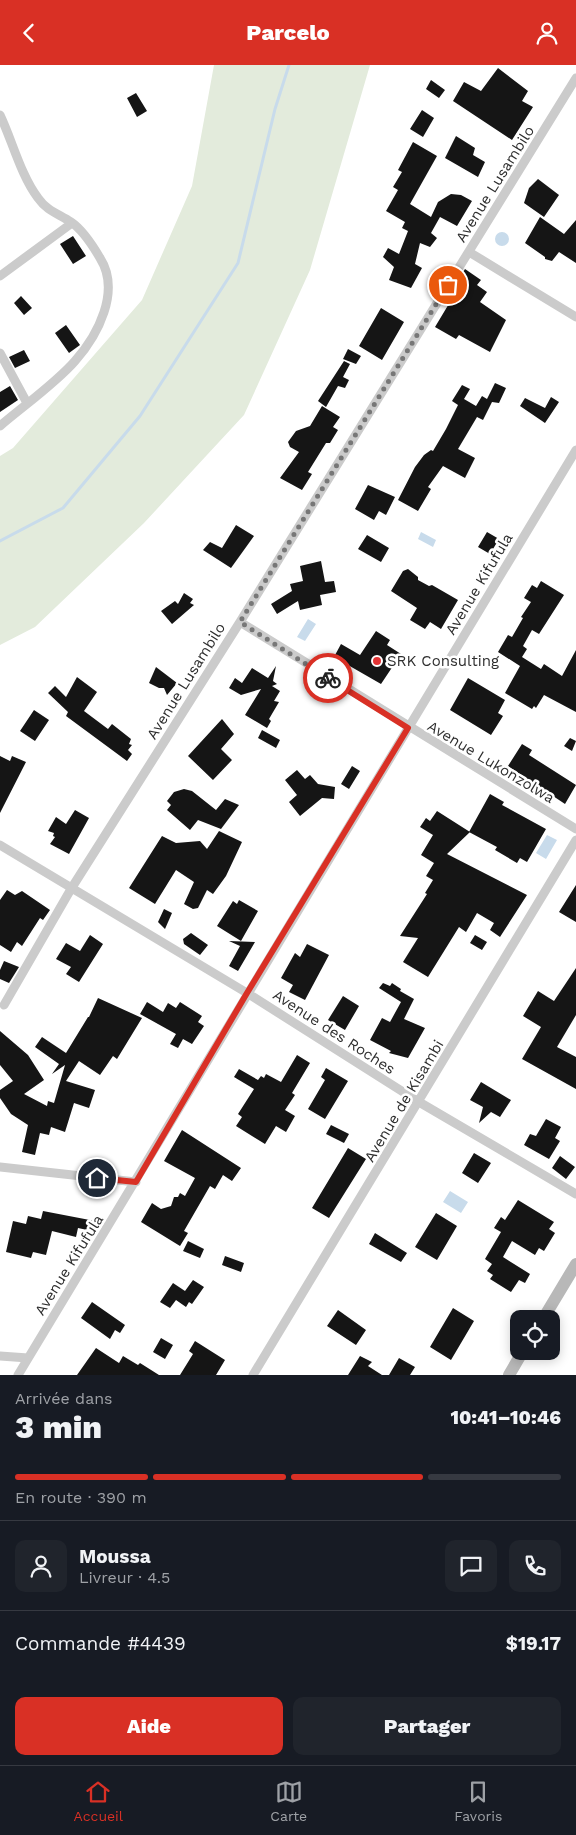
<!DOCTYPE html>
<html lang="fr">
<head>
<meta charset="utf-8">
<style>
  :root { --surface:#171b24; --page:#20242c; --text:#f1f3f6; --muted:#9ea1a6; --line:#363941; --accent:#d93025 }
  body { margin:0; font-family:"Work Sans",sans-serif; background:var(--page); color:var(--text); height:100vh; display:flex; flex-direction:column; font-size:19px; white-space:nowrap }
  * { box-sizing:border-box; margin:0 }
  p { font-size:16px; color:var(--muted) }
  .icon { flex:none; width:28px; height:28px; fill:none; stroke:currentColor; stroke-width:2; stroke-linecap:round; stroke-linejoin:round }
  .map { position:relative; height:1310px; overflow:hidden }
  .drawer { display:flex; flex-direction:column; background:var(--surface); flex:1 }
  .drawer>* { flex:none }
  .buttons { position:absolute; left:510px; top:1245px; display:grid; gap:10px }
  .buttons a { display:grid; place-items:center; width:50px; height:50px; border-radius:10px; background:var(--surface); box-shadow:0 2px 12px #0003; font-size:25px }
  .pin { position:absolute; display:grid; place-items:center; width:42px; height:42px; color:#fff; margin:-21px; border:2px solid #fff; border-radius:50%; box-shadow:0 1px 5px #0007 }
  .courier { position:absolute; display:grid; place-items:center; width:50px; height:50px; margin:-25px; border:4px solid #d93025; border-radius:50%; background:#fff; color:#222; box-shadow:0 1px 6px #0007 }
  .head em { font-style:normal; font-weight:800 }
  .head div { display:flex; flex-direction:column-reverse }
  .head { display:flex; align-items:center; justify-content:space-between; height:85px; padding:0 15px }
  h1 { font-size:32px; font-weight:800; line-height:38px }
  .bar { display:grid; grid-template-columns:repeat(4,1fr); gap:8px 5px; align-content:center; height:60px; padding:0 15px }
  .bar i { height:6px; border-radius:4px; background:var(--line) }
  .bar .active { background:var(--accent) }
  .bar p { grid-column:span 4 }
  .line { display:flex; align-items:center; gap:12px; padding:0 15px; border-top:1px solid var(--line) }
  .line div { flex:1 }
  .round { display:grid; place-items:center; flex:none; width:52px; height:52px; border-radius:10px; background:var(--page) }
  .button { display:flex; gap:10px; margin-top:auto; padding:10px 15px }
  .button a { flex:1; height:58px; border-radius:10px; background:var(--accent); color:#fff; font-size:20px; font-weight:800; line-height:58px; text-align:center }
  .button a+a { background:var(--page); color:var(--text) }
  header { display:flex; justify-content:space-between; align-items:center; height:65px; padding:0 15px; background:var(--accent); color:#fff; font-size:22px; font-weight:800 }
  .tab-bar { display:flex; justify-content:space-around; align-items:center; height:70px; border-top:1px solid var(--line); background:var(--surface); font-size:14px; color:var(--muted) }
  .tab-bar a { display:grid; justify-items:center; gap:2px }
  .tab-bar .active { color:var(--accent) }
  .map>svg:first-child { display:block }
</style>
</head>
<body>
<header><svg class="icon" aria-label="back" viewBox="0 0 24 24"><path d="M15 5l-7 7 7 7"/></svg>Parcelo<svg class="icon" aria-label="person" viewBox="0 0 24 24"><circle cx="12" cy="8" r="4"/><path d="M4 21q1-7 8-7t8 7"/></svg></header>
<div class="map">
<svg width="576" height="1310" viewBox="0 0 576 1310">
  <rect width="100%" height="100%" fill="#fff"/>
  <!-- green -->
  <path fill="#e3ebdc" d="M214,0H370L310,205L244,350L144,458L35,562L0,580V391L13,383L142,235L192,121Z"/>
  <!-- water -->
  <path fill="#c8dbeb" d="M495 174a7 7 0 1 1 14 0a7 7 0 1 1-14 0Z
    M421,467L436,475L433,482L418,474Z
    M308,554L316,559L305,576L297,572Z
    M547,770L557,775L546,794L536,788Z
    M450,1126L468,1137L461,1148L443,1137Z"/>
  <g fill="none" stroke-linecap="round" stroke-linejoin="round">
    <!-- stream -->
    <path stroke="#c8dbeb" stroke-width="3" d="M0,476L63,443L140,351L238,198L275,44L289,0"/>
  </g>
  <!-- building -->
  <path fill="#151515" d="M498,3L528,26L522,36L533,42L512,75L453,36L464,17L481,26Z
    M431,15L445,25L439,33L426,24Z
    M136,28L147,46L137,52L127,33Z
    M422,45L434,53L423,72L410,64Z
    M456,71L475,83L473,90L485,97L478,112L445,93Z
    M413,77L437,91L410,139L431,152L438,137L451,129L461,130L472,136L457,161L440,152L431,168L437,173L430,182L420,178L415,199L422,203L411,223L389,215L394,202L383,192L388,183L399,189L408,166L402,163L405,157L386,146L398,125L393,122L402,107L398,105Z
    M538,114L559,130L544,152L524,138L529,123Z
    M540,152L564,169L576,155V198L559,187L552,196L545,194V192L525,178Z
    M73,171L86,191L73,199L60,179Z
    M465,204L481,215L477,220L487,227L480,237L506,255L490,287L459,270L456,274L435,262L453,232L449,230Z
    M21,231L32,243L24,250L14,238Z
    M381,243L404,257L382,295L359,281Z
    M66,260L80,280L69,288L55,268Z
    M348,284L361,291L356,299L343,294Z
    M24,285L30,296L15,303L9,292Z
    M344,296L350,299L343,312L349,315L345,323L338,321L326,342L318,336Z
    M495,318L506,323L499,338L492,337L483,355L477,352L458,384L475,393L465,413L443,401L428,422L431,424L418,446L398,435L415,402L424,390L431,385L433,386L446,364L458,340L452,336L462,320L470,324L464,334L476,341L482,331L487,334Z
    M10,321L18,335L0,347V327Z
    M551,332L559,337L545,358L520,341L525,333L545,343Z
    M322,341L340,352L333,362L338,365L330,378H326L308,407L312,409L302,425L280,413L299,387L290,382L288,377L296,366L310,361Z
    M368,420L395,432L386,450L379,446L374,455L355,444Z
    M236,460L254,471L231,503L203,485L210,477L222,483Z
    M487,467L499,474L490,489L478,482Z
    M367,470L389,483L381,497L358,484Z
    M321,496L325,517L334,516L336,527L320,530L322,540L300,545L298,536L277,549L271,539L292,526L290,519L303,516L300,501Z
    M408,504L418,512V515L429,521L432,520L458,535L441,564L430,557L425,564L410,555L417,543L391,526L403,506Z
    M541,516L564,530L539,569L532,565L523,581L527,584L522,592L541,604L544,599L562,611L576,585V647L544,630L536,643L534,641L532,644L505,628L520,601L498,587L508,570L512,572L523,553L521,552L531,537L524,533L532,520L537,523Z
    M184,528L193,534L190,538L194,540L172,559L161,546L175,536L178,539Z
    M376,566L390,575L387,580L401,589L381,619L334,592L341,579L360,590Z
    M276,601L273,616L277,619L272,621L280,626L274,636L279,637L269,654L271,656L267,663L245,650L261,624L241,630L229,623L235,613L242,618L252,603L268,613Z
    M156,602L177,618L167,630L164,623H159L149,618Z
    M77,612L97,627L84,646L108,664L112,659L131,674L129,679L132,680L128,685L132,689L127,696L66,651L68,647L48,628L55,621L66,632Z
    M468,613L505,635L498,648L503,651L491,670L450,645Z
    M34,645L49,655L35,676L20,666Z
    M222,654L234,669L221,684L232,695L213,715L188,691Z
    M262,665L280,675L276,683L258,673Z
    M570,673L576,676L572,686L564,681Z
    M522,679L532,685L529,690L576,720L565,739L508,701Z
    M0,691L10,696L12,691L26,697L0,748Z
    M352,701L360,706L349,724L341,719Z
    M297,705L305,714L310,710L318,719L335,722L334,734L322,733L300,751L289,737L297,730L285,715Z
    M184,724L192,726L216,745L225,734L239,740L221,764L198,755L190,765L167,745L171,740L167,736L174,727Z
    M490,729L504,737L502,740L546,764L527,797L520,793L517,798L495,785L497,782L469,767Z
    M75,745L89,753L69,789L50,779L55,772L53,771L54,768L48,766L56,752L66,759Z
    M437,746L470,767L447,789L527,830L500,872L490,865L494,858L477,848L466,867L459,862L428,912L403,897L418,873L400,871L427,829L425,828L433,815L426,811L434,798L421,790L433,770L420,762L426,753L430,756Z
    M219,766L242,777L226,811L213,829L207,825L198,843L193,844L184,839L194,817L176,805L155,839L129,823L162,771L176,778L200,776L207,784Z
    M576,820V857L559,847Z
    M7,825L15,830L22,826L50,845L43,855L40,853L22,881L17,877L11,887L0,880V835Z
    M239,835L258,846L241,876L217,861L233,836L237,839Z
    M164,844L172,848L165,864L158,857Z
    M191,868L208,880L200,890L184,879L183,874Z
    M90,870L103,879L79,917L66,909L71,902L56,894L66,878L80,886Z
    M475,870L487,877L482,885L470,878Z
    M229,876L255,877L238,906L229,901L240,881Z
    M307,879L329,890L305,935L289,927L293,920L281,913L295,888L300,892Z
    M4,896L19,902L9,918L0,914V905Z
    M576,903V950L557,982L576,992V1024L522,994L541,962L523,951L538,926L554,936Z
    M383,918L390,921L392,918L401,924L400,926L414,934L404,954L425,963L408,993L389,988L391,986L370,975L382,953L390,957L401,937L379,923Z
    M343,931L359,941L345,965L328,955Z
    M98,933L142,953L117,994L113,991L100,1010L79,996L66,1016L95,1025L89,1043L74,1038L65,1067L51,1062L49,1070L40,1068L35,1090L22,1087L28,1060L11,1049L0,1033V1025L13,1016L0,1000V966L28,990L44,1015L24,1029L47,1041L48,1036L54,1038L65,1000L52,1009L59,999L35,982L42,972L66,988L88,952H89Z
    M147,937L163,947L168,938L176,943L180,937L202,951L198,957L204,961L192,979L183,974L178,983L170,979L176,969L140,949Z
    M297,990L310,998L292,1028L295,1030L285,1045L295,1051L286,1067L276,1061L265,1079L236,1061L242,1052L238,1049L254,1024L234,1012L239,1004L258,1015L261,1011L264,1013L266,1009L281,1017Z
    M326,1003L348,1016L325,1054L308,1044L325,1015L321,1012Z
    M481,1017L511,1035L500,1052L491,1047L479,1058L483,1042L470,1035Z
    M546,1054L561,1062L555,1073L560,1076L549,1094L524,1080L530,1069L536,1071Z
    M331,1060L349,1069L344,1078L326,1069Z
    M182,1065L241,1103L232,1116L223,1110L215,1124L210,1121L184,1166L188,1168L180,1181L141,1157L152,1138L161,1144L171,1141L174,1132H178L180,1128L185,1131L195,1113L164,1096Z
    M348,1083L366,1094L329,1153L312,1143Z
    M474,1088L491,1098L478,1118L462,1108Z
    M560,1091L575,1102L566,1114L552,1103Z
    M518,1135L554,1157L549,1164L555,1168L544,1186L539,1183L535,1190L512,1176L503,1192L530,1209L525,1218L519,1215L511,1227L490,1214L493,1210L487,1206L492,1199L485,1194L501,1167L494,1163L501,1152L505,1155Z
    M43,1146L95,1156L92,1166L78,1163L76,1172L52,1166L46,1190L33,1187L31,1193L6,1187L13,1156L26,1159L28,1151L41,1154Z
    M436,1148L457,1161L437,1195L415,1182Z
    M375,1168L407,1188L401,1197L369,1179Z
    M188,1176L204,1184L200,1193L183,1186Z
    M225,1191L244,1198L241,1207L222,1200Z
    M193,1215L204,1222L192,1239L189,1237L186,1242L176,1235L170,1243L160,1237L173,1218L185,1226Z
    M92,1237L125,1260L120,1268L115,1265L110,1274L81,1253Z
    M453,1243L474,1256L451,1295L430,1282Z
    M338,1245L366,1265L356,1280L327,1261Z
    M161,1273L173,1280L165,1294L153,1287Z
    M195,1276L225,1295L216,1310H180L193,1289L189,1286Z
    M96,1283L119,1298L123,1291L138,1300L140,1298L159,1310H77Z
    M360,1291L372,1297L368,1301L382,1310H348Z
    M399,1293L415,1302L410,1310H389Z"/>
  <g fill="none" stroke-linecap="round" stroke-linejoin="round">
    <!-- street -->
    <path stroke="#cbcbcb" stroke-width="9" d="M0,50C12,75 21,111 38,133C47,146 59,149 71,157C83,165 93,181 100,193C121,226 98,270 75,296C56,318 22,342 0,361
      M469,187L576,252
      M0,211L72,158
      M0,288L27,338
      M240,557L576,764
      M0,780L247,928L419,1037L576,1129
      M4,940L71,824L240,557L576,13
      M0,1102L136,1117
      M0,1291L28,1293
      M18,1310L576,385
      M253,1310L576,775"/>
    <!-- secondary -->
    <path stroke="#b8b8b8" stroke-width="12" d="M543,1254L576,1199
      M509,1310L523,1286"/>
  </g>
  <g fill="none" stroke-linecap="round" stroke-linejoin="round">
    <!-- done -->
    <path stroke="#777" stroke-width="5" stroke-dasharray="0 9" d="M328,613L240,557L448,220"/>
    <!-- route -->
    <path stroke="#d93025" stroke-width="6" d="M97,1113L136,1117L247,928L408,663L328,613"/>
  </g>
  <!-- markers -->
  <circle fill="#e33334" stroke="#fff" stroke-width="2" cx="377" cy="596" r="5"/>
  <g text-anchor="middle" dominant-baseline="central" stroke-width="5" stroke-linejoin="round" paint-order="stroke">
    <!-- street labels -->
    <g font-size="15" fill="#2e2e2e" stroke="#fff">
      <text transform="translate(495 119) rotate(-58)">Avenue Lusambilo</text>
      <text transform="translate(479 519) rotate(-59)">Avenue Kifufula</text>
      <text transform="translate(186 616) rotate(-58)">Avenue Lusambilo</text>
      <text transform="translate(491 697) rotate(31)">Avenue Lukonzolwa</text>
      <text transform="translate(334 967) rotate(33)">Avenue des Roches</text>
      <text transform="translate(404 1036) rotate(-59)">Avenue de Kisambi</text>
      <text transform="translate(69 1200) rotate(-58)">Avenue Kifufula</text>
    </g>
    <!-- poi labels -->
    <g font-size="15" fill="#2e2e2e" stroke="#fff" text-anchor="start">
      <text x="387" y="596">SRK Consulting</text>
    </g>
  </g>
</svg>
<div class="buttons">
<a><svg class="icon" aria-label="locate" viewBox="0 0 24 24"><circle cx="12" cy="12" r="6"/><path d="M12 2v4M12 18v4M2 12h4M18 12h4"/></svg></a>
</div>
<div class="pin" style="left:448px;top:220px;background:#ea580c"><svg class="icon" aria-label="bag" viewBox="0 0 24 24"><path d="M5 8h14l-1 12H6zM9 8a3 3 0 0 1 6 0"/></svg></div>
<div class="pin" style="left:97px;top:1113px;background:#1f2937"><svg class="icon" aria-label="home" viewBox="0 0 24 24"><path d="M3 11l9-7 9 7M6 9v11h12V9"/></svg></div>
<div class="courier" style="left:328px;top:613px"><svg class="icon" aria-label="bike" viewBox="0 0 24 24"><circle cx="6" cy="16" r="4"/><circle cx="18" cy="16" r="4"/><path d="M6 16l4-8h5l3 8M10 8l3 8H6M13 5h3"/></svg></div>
</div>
<section class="drawer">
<div class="head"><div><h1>3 min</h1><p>Arrivée dans</p></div><em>10:41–10:46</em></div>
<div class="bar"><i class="active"></i><i class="active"></i><i class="active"></i><i></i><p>En route · 390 m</p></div>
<div class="line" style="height:90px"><a class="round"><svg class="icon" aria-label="person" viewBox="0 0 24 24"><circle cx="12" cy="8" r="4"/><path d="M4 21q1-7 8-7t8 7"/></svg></a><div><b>Moussa</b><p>Livreur · 4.5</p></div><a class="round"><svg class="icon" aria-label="chat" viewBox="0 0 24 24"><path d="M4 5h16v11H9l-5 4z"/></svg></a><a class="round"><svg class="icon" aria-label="phone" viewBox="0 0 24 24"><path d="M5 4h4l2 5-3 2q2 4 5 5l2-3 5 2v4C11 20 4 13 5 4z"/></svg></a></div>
<div class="line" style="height:65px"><div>Commande #4439</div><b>$19.17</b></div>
<div class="button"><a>Aide</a><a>Partager</a></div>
</section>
<nav class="tab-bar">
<a class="active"><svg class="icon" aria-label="home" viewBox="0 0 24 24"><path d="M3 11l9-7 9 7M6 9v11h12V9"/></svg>Accueil</a>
<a><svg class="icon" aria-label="map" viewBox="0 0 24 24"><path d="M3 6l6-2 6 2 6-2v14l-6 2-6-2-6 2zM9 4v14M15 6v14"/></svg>Carte</a>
<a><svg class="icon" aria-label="saved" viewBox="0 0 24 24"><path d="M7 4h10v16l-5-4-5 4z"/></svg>Favoris</a>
</nav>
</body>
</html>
